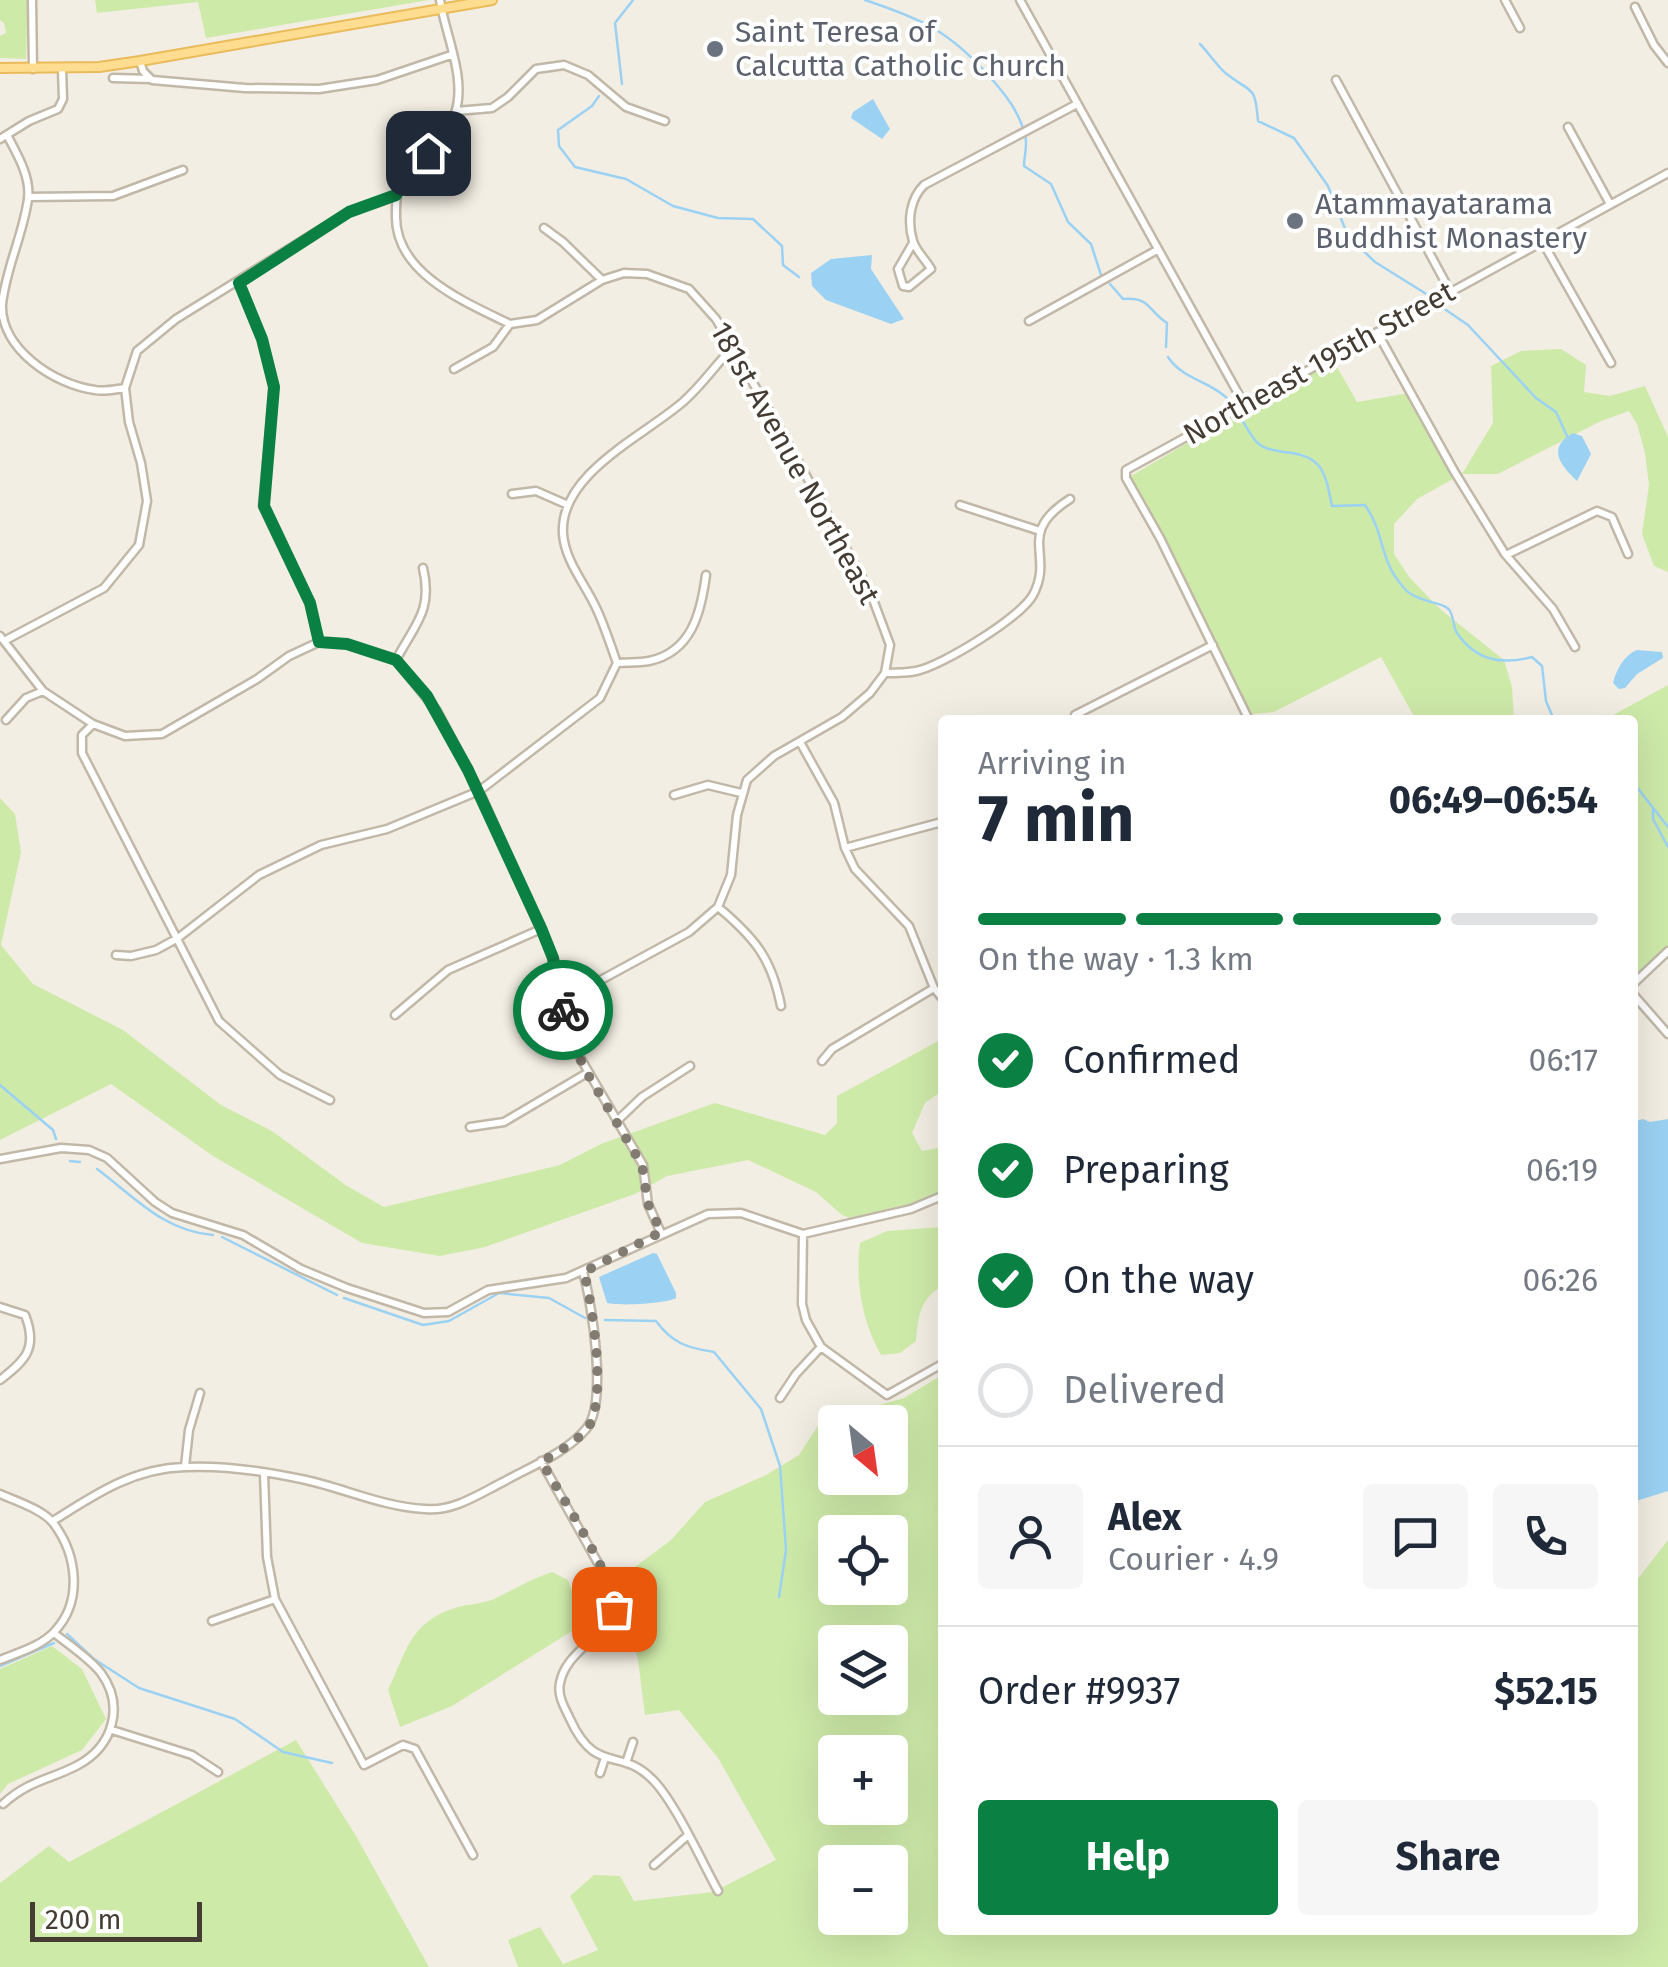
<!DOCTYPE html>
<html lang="en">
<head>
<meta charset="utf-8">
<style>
  :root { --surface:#fff; --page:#f6f6f7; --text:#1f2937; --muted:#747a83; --line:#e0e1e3; --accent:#0b8043 }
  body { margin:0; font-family:"Fira Sans",sans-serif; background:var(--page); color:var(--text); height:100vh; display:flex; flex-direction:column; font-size:38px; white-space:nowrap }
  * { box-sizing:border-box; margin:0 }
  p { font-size:32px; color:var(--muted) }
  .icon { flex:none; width:55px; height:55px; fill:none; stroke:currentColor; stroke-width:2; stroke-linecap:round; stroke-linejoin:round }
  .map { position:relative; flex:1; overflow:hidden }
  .drawer { position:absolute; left:938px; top:715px; width:700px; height:1220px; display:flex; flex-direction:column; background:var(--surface); border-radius:10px; box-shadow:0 10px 40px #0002 }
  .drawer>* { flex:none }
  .needle { width:65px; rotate:151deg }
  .controls { position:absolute; left:818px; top:1405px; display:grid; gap:20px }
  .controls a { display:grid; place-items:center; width:90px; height:90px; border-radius:10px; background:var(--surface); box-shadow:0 10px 40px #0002; font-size:50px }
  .scale { position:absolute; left:30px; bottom:25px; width:172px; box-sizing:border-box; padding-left:10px; border:5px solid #453d33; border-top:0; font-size:28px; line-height:35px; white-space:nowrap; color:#453d33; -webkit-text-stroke:8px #fff; paint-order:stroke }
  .pin { position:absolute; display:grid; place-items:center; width:85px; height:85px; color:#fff; margin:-42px; border-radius:20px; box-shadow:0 5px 15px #0006 }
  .courier { position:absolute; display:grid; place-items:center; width:100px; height:100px; margin:-50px; border:8px solid #0b8043; border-radius:50%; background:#fff; color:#222; box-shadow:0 2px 12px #0007 }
  .summary em { font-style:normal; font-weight:700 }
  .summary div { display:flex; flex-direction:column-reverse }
  .summary { display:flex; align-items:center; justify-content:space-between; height:170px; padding:0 40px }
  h1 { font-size:65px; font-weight:700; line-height:75px }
  .bar { display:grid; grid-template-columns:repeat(4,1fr); gap:15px 10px; align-content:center; height:120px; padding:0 40px }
  .bar i { height:12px; border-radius:8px; background:var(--line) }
  .bar .active { background:var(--accent) }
  .bar p { grid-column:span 4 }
  .line { display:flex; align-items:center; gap:25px; padding:0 40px; border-top:2px solid var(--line) }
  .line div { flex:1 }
  .round { display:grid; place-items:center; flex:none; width:105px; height:105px; border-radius:10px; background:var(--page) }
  ol { padding:0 40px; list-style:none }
  li { display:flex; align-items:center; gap:30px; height:110px }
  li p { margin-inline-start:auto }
  li .icon { padding:10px; border-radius:50%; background:var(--accent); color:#fff; stroke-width:4 }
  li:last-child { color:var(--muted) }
  li i { width:55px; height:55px; border:5px solid var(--line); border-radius:50% }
  .primary-button { display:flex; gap:20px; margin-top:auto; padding:20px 40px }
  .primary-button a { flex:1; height:115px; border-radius:10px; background:var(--accent); color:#fff; font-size:40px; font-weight:700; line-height:115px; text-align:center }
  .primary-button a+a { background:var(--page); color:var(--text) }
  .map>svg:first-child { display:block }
</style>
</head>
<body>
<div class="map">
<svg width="1668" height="1967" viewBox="0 0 1668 1967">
  <rect width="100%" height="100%" fill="#f3eee3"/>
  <!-- green -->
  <path fill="#ceeaa9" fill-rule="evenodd" d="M0,0H28L26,59L0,58V36L6,33L4,23L0,20Z
    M95,0H429L206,38L198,2L97,13Z
    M1561,349L1586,365L1584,392L1610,396L1645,386L1668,437V572L1654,566L1642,534L1649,485L1645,453L1637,424L1629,411L1601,421L1498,474H1462L1417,499L1394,524V554L1410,578L1440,609L1504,660L1512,687L1514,720H1416L1381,657L1274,712L1244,715L1160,538L1126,479L1332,358L1357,402L1415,392L1462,474L1493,423L1491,366L1521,351Z
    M1668,685V951L1633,983L1632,720H1604Z
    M0,798L15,814L21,852L1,945L33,984L123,1030L221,1105L272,1131L347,1186L384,1207L560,1165L601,1144L715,1103L825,1135L837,1123V1096L942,1039V1091L925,1103L912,1133L922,1151L942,1147V1196L911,1209L858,1221L842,1215L816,1192L748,1160L667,1176L635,1194L485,1247L440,1256L362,1243L213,1156L111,1084L0,1140Z
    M942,1227V1286C920,1299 918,1317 916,1341L900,1353L881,1355C862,1322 855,1281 860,1243L887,1231Z
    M942,1375V1930H1632L1633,1585L1668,1540V1967H518L508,1940L540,1927L563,1964L598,1950L570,1896L594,1875L620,1876L634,1901L713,1892L776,1860L718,1758L679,1710L645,1715L638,1660L619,1579L671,1540L705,1502L766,1475L799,1455L821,1421L904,1398ZM835,1422H890V1478H835ZM835,1532H890V1588H835ZM835,1642H890V1698H835ZM835,1752H890V1808H835ZM835,1862H890V1918H835Z
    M552,1572L568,1580C575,1599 580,1612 572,1631L452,1706L400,1727L388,1690C406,1652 410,1622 455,1608C467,1604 482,1604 494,1599C513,1590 531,1579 552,1572Z
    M52,1646L82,1669L106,1719L82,1750L8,1784L0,1794V1669Z
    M296,1740L356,1836L429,1967H0V1883L49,1846L69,1862Z"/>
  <!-- water -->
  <path fill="#9bd2f4" d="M873,99L890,129L882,139L851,118L853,112Z
    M872,255L871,269L904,319L891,324L826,300L812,286L811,273L831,259Z
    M1573,433L1582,436L1591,454L1577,481C1561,466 1546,448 1573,433Z
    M1637,650L1662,652L1663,658L1637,674L1625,688L1619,689L1613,683C1616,670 1624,655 1637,650Z
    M1643,1119L1650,1122L1668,1119V1491L1633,1502L1632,1128L1636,1121Z
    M653,1253L657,1254L676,1293V1298C665,1304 618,1306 607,1303L599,1277Z"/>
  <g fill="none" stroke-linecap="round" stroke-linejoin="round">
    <!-- stream -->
    <path stroke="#9bd2f4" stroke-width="2.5" d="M865,0C922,19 949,31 989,76C1005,94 1019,111 1025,135C1028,145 1024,156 1024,166L1051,184L1068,222L1091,244L1101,275
      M1200,44C1209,53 1219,69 1228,75C1253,94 1255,85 1258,121L1294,138L1328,186L1348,236L1375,262L1428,295
      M622,84L615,23L633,0
      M599,96L592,106L558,130L559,146L575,167L626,179L673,206L718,218L753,219L782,246L783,265L799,277
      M1110,284L1123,299C1151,297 1147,310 1167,323L1166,347
      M1443,308L1468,325L1536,398L1556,412L1567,436
      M1168,357C1183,380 1211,381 1230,401
      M1241,418C1246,426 1252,439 1260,445C1266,449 1277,451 1284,452C1322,455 1325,471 1332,506L1365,505C1386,535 1378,559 1404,588C1418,604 1445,601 1450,611C1454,618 1453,627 1457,633C1476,661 1502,665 1532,657L1542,666L1546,701L1554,720
      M1632,781L1668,827
      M1653,808V819L1668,847
      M0,1085L53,1130L56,1139
      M70,1161L80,1162
      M97,1169C135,1197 163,1231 213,1235
      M222,1237L337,1295
      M344,1298L423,1325L449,1321L499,1293L549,1298L585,1318
      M605,1320L656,1321C672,1343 687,1348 714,1352L761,1409L780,1466L786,1550L779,1597
      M67,1634L94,1659L139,1688L235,1719L283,1752L332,1763
      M0,1666L54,1643"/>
    <defs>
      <path id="minor" d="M32,0L33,69
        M440,0C445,34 467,79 455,113C446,140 419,155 404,178C396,190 396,201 396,215C394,273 465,302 510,324
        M1020,0L1244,404
        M1505,0L1520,28
        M1635,7L1654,45L1668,63
        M140,61L143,71L152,80L245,88L319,89L377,80L451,55
        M113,78L151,79
        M1336,80L1450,291
        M456,111L492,108L508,97L536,69L564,65L588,75L626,107L665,121
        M1568,127L1610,204
        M7,135C17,154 31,177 28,199C23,235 6,268 2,304C0,349 55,385 95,390C104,392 116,389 125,388
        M0,139L29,121L58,109L63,99L62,69
        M28,197L113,196L183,170
        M544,228L563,242L602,280
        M1542,241L1611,363
        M913,243L898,269L903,286L909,287L931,269C926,260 916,251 913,241C907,221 910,199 924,185L1077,104
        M239,283L262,339L274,387L263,506L310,603L319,642
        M1029,321L1157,250
        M1377,332L1454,471L1505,554L1553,609L1575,647
        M454,369L493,347L510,324L537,320L602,280L624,273L647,274L689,289L716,319L793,452L871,594L890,645L885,673L870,693L842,717L774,756L747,780L737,815L731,875L718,907L689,932L599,981L560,994
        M512,494L536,491L568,505
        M960,505L1040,531
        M1506,555L1597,511L1612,517L1628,554
        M0,636L43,691L93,724L125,736L162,734L257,679L289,656L319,642L347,644L396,660L437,711L479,791L553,957L571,1042L643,1165L648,1204L661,1233
        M4,641L104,588L139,545L147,501L141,463L129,422L125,388L137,351L176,319L349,212L396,195
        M396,660C415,624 433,611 423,568
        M617,663C611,646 605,628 598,612C587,586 565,562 563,534C559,473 646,435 684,401C701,386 715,366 731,349
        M885,673C895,673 906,673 916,671C942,666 1021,617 1033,595C1055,554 1015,534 1070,499
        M1075,715L1213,645
        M6,720L26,698L43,691
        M1249,720L1160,538L1126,478V470L1668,173
        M93,724L82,735V753L219,1021L280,1075L330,1100
        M800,742L834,803L845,848L855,869L909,926L934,988L942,998
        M674,795L708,785L741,793
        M845,848L942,822
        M718,907C755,938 772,959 781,1006
        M116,955L131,956L156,950L178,938L259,875L321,845L387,829L479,791L600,698L617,663C627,662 639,663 649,661C692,652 701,612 706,575
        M1632,985L1668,951
        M1632,993L1668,1034
        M395,1015L448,970L541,929
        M822,1061L832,1049L934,988
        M618,1120L642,1097L690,1066
        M470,1127L504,1122L587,1073
        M0,1159L61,1148L89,1150L107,1158L155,1202L172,1213L243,1235L301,1269L347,1288L424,1313L448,1312L488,1290L566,1278L708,1214L741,1213L803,1234L911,1209L942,1196
        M803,1234L802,1304L806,1320L821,1347L887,1395L942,1364
        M0,1307L25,1315C38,1348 26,1360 0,1380
        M780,1398L796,1374L821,1347
        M541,1461L608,1581L616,1603C608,1637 566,1650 560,1683C557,1696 565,1708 570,1719C596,1776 619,1746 652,1779C674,1800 702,1862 718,1891
        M185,1466L189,1430L200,1393
        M264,1474L267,1557L275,1599L364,1765L403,1745L415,1749L473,1855
        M0,1494C16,1501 44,1510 54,1524C77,1555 83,1601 55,1631C42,1646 17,1653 0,1660
        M53,1521C95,1494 134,1468 185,1467C223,1465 269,1472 306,1480C346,1489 384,1507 425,1509C453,1512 479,1494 503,1482C530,1467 566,1453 586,1429C608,1404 592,1304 583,1272
        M212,1621L275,1599
        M112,1730L192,1755L218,1772
        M626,1763L633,1742
        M600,1773L605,1758
        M3,1804C29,1780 50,1780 78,1765C113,1746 125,1706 101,1673C89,1658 69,1645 54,1633
        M654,1865L687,1836"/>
      <path id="major" d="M0,68L99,67L140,61L492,0"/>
    </defs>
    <!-- minor casing -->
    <use href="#minor" stroke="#c1b8a8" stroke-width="11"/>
    <!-- major casing -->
    <use href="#major" stroke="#eabb5a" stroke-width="12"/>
    <!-- minor -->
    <use href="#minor" stroke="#fff" stroke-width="6"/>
    <!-- major -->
    <use href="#major" stroke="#ffdd90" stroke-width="8"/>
  </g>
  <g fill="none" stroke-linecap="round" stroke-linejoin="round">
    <!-- done -->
    <path stroke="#827b71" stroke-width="10" stroke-dasharray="0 18" d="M563,1010L572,1042L587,1073L642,1165L648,1204L661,1232L584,1272C592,1304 608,1403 587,1429C575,1443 557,1452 542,1462C557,1490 618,1583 614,1609"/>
    <!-- route -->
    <path stroke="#0b8043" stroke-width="12" d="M428,153L407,174L396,195L349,212L239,283L262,339L274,387L264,506L310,603L319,642L347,644L396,660L427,696L468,770L541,928L553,958L563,1010"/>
  </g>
  <!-- markers -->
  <g fill="#6b7280" stroke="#fff" stroke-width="4">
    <circle cx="715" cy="49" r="10"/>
    <circle cx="1295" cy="221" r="10"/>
  </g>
  <g text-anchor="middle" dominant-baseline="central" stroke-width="8" stroke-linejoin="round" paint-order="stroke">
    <!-- worship labels -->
    <g font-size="30" fill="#5b616d" stroke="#fff" text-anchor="start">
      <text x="735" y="32">Saint Teresa of<tspan x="735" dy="34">Calcutta Catholic Church</tspan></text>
      <text x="1315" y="204">Atammayatarama<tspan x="1315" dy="34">Buddhist Monastery</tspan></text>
    </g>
    <!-- street labels -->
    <g font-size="30" fill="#453d33" stroke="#fff">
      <text transform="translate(1319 363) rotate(-29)">Northeast 195th Street</text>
      <text transform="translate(795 463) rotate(61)">181st Avenue Northeast</text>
    </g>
  </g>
</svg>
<div class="controls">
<a><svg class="needle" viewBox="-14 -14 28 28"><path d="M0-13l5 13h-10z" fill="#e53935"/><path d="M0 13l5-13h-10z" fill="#747a83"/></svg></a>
<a><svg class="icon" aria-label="locate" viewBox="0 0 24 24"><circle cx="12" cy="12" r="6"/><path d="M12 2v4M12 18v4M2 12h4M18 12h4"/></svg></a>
<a><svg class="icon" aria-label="layers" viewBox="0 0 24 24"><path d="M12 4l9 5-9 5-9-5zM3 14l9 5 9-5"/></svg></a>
<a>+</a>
<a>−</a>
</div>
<div class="scale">200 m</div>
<div class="pin" style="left:614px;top:1609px;background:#ea580c"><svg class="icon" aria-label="bag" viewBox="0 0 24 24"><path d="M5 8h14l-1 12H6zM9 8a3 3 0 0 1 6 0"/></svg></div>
<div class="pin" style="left:428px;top:153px;background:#1f2937"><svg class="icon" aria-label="home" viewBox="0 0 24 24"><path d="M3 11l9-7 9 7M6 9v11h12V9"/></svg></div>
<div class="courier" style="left:563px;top:1010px"><svg class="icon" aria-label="bike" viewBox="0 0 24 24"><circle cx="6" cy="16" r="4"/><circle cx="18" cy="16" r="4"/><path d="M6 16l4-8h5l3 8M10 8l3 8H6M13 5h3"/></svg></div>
<section class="drawer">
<div class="summary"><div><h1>7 min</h1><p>Arriving in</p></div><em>06:49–06:54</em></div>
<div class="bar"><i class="active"></i><i class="active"></i><i class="active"></i><i></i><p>On the way · 1.3 km</p></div>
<ol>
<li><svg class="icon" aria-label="check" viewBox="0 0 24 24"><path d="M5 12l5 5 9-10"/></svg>Confirmed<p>06:17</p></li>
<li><svg class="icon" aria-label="check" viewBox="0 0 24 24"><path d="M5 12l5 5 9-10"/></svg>Preparing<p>06:19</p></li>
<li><svg class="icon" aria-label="check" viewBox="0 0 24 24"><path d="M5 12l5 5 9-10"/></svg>On the way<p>06:26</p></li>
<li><i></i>Delivered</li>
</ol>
<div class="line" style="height:180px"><a class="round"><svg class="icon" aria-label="person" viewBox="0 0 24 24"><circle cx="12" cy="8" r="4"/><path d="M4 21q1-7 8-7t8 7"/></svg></a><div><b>Alex</b><p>Courier · 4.9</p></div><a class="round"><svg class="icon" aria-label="chat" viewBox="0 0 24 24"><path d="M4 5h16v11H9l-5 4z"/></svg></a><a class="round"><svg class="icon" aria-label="phone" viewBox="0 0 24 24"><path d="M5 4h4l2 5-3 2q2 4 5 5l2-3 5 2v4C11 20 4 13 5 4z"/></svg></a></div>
<div class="line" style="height:130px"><div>Order #9937</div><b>$52.15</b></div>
<div class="primary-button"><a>Help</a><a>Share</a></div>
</section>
</div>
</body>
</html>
